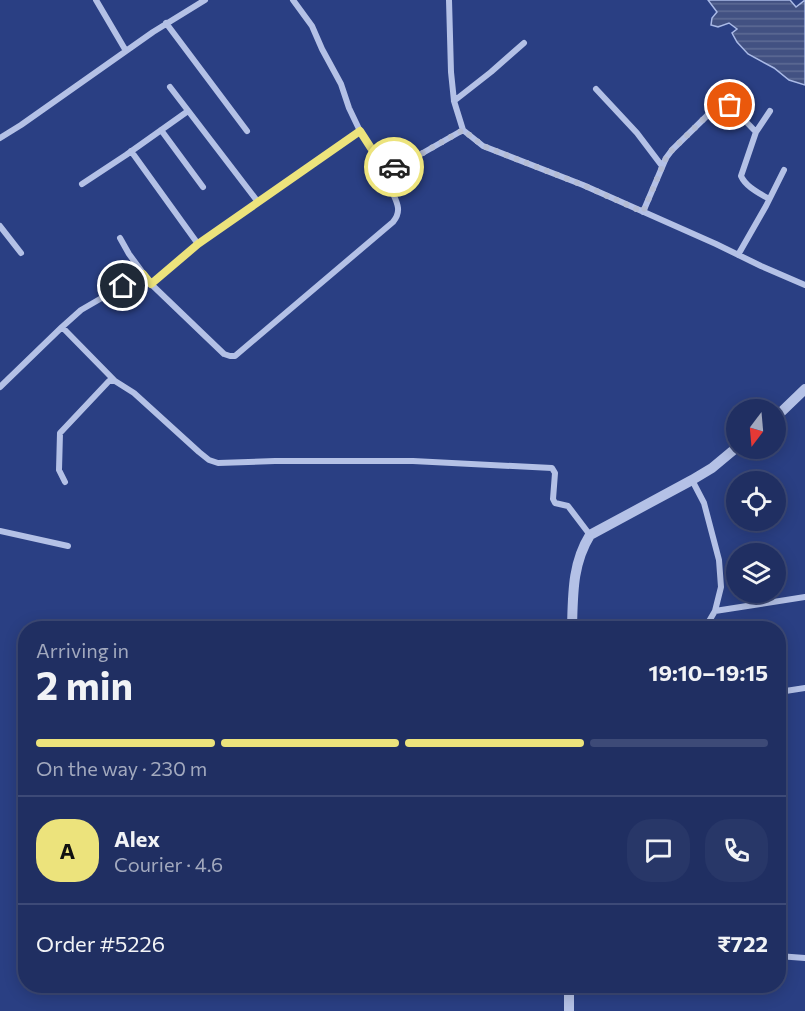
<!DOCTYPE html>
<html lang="en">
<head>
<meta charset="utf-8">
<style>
  :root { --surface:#202f62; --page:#283768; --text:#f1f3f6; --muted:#a2a9be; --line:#3d4a77; --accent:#ece37c }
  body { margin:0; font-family:Commissioner,sans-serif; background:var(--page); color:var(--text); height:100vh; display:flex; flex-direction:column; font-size:22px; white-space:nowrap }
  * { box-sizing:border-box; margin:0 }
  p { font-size:20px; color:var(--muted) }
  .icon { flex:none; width:33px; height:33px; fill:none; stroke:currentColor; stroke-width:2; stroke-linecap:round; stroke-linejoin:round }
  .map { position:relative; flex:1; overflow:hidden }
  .drawer { position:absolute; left:18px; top:621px; width:768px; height:372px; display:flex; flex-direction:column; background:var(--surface); border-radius:24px; box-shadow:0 3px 15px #0003,0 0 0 2px var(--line) }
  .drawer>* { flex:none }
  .needle { width:39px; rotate:196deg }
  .fabs { position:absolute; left:726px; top:399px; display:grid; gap:12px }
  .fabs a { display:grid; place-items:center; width:60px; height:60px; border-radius:50%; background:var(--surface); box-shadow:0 3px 15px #0003,0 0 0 2px var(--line); font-size:30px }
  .pin { position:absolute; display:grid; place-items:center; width:51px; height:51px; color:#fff; margin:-26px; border:3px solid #fff; border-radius:50%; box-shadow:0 2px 6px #0007 }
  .courier { position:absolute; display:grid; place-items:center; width:60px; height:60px; margin:-30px; border:4px solid #ece37c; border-radius:50%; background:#fff; color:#222; box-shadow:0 2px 8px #0007 }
  .headline em { font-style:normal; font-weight:700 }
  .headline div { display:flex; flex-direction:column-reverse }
  .headline { display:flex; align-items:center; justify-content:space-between; height:102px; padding:0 18px }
  h1 { font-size:39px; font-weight:700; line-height:45px }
  .bar { display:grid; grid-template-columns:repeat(4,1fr); gap:9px 6px; align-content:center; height:72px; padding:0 18px }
  .bar i { height:8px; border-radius:4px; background:var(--line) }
  .bar .on { background:var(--accent) }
  .bar p { grid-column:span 4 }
  .line { display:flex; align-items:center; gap:15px; padding:0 18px; border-top:2px solid var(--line) }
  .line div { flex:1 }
  .round { display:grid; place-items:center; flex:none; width:63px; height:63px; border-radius:24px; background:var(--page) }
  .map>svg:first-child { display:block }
</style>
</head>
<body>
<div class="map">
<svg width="805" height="1011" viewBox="0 0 805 1011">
  <defs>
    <pattern id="water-rules" width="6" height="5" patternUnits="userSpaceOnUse" patternTransform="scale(1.5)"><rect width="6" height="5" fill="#425182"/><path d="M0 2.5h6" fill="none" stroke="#5e6b95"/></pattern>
  </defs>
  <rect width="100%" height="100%" fill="#2a3f83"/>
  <!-- water -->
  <path fill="url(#water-rules)" stroke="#a9b9e6" stroke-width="1.5" d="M708,0H790L796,7L805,0V85L789,80L774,68L748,54L737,42L732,33L737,29L729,23L718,27L711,25L712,18L717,12Z"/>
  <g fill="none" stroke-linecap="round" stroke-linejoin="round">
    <!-- minor -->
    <path stroke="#b4c1e6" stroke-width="6" d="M96,0L126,51
      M293,0L312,26L322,49L341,84L349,108L360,131L380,162L386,169L400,166L463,130
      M449,0L451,72L454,101L463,130L483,146L583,185L716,244L761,266L805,285
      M166,23L247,131
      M170,87L258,202
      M596,89L637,133L662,166
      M454,101L491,72L524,43
      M161,130L203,187
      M0,138L21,125L153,32L205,0
      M131,151L198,244
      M82,184L126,155L188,111
      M769,199C759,193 746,187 741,176L756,132L770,111
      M643,212L666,158L672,150L720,103L724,102L730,105L756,132
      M0,226L21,253
      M120,238L129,254L151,284L224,354L230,356H235L393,222C403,210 396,201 391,189C389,182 388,176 386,169
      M738,255L766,206L784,170
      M151,284L198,244L360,131
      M62,327L115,381
      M0,387L62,327L81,310L143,274
      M692,480L704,503L719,560L721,587L715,611L705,628
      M65,482L59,470L60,433L109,381H115L134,393L199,452L209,460L218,463L275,461H413L552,468L555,473L553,499L555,503L568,506L590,535
      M0,531L68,546
      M715,611L805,597
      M779,692L805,688
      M778,735L781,692
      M778,956L805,958"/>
    <!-- tertiary -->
    <path stroke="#b4c1e6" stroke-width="10" d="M776,417L805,389
      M572,628C573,595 572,564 590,535L692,480L712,468L736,448
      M569,1011V986"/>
  </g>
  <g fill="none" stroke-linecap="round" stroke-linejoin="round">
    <!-- done -->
    <path stroke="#b4bcd4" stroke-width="6" stroke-dasharray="0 10.8" d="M394,167L400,166L463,130L483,146L583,185L643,212L666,158L672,150L720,103L724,102L730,105"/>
    <!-- route -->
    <path stroke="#ece37c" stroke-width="8" d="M123,286L143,274L151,284L198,244L360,131L380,162L387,169L394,167"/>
  </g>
</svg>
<div class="fabs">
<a><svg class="needle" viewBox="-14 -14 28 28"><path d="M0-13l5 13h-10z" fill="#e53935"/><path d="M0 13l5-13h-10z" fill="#a2a9be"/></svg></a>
<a><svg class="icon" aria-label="locate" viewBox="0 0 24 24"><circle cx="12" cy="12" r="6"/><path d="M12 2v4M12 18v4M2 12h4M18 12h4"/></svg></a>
<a><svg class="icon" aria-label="layers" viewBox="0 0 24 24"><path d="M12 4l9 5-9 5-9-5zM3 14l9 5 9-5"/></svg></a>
</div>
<div class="pin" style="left:730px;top:105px;background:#ea580c"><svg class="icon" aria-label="bag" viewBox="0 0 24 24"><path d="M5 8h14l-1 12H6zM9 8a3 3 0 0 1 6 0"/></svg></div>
<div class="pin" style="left:123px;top:286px;background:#1f2937"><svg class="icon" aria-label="home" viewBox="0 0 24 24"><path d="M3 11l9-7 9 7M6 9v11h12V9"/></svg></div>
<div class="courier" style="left:394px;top:167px"><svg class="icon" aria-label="car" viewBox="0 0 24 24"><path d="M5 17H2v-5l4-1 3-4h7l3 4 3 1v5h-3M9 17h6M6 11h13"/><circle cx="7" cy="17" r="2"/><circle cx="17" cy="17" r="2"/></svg></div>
<section class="drawer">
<div class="headline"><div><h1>2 min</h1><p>Arriving in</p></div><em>19:10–19:15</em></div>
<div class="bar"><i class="on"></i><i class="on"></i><i class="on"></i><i></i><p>On the way · 230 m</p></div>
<div class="line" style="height:108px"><b class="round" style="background:var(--accent);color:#111">A</b><div><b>Alex</b><p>Courier · 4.6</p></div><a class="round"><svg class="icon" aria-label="chat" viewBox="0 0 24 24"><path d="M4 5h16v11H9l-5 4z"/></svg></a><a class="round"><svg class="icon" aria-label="phone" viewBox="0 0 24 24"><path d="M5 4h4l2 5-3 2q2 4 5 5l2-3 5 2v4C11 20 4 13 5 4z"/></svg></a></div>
<div class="line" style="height:78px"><div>Order #5226</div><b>₹722</b></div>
</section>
</div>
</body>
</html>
